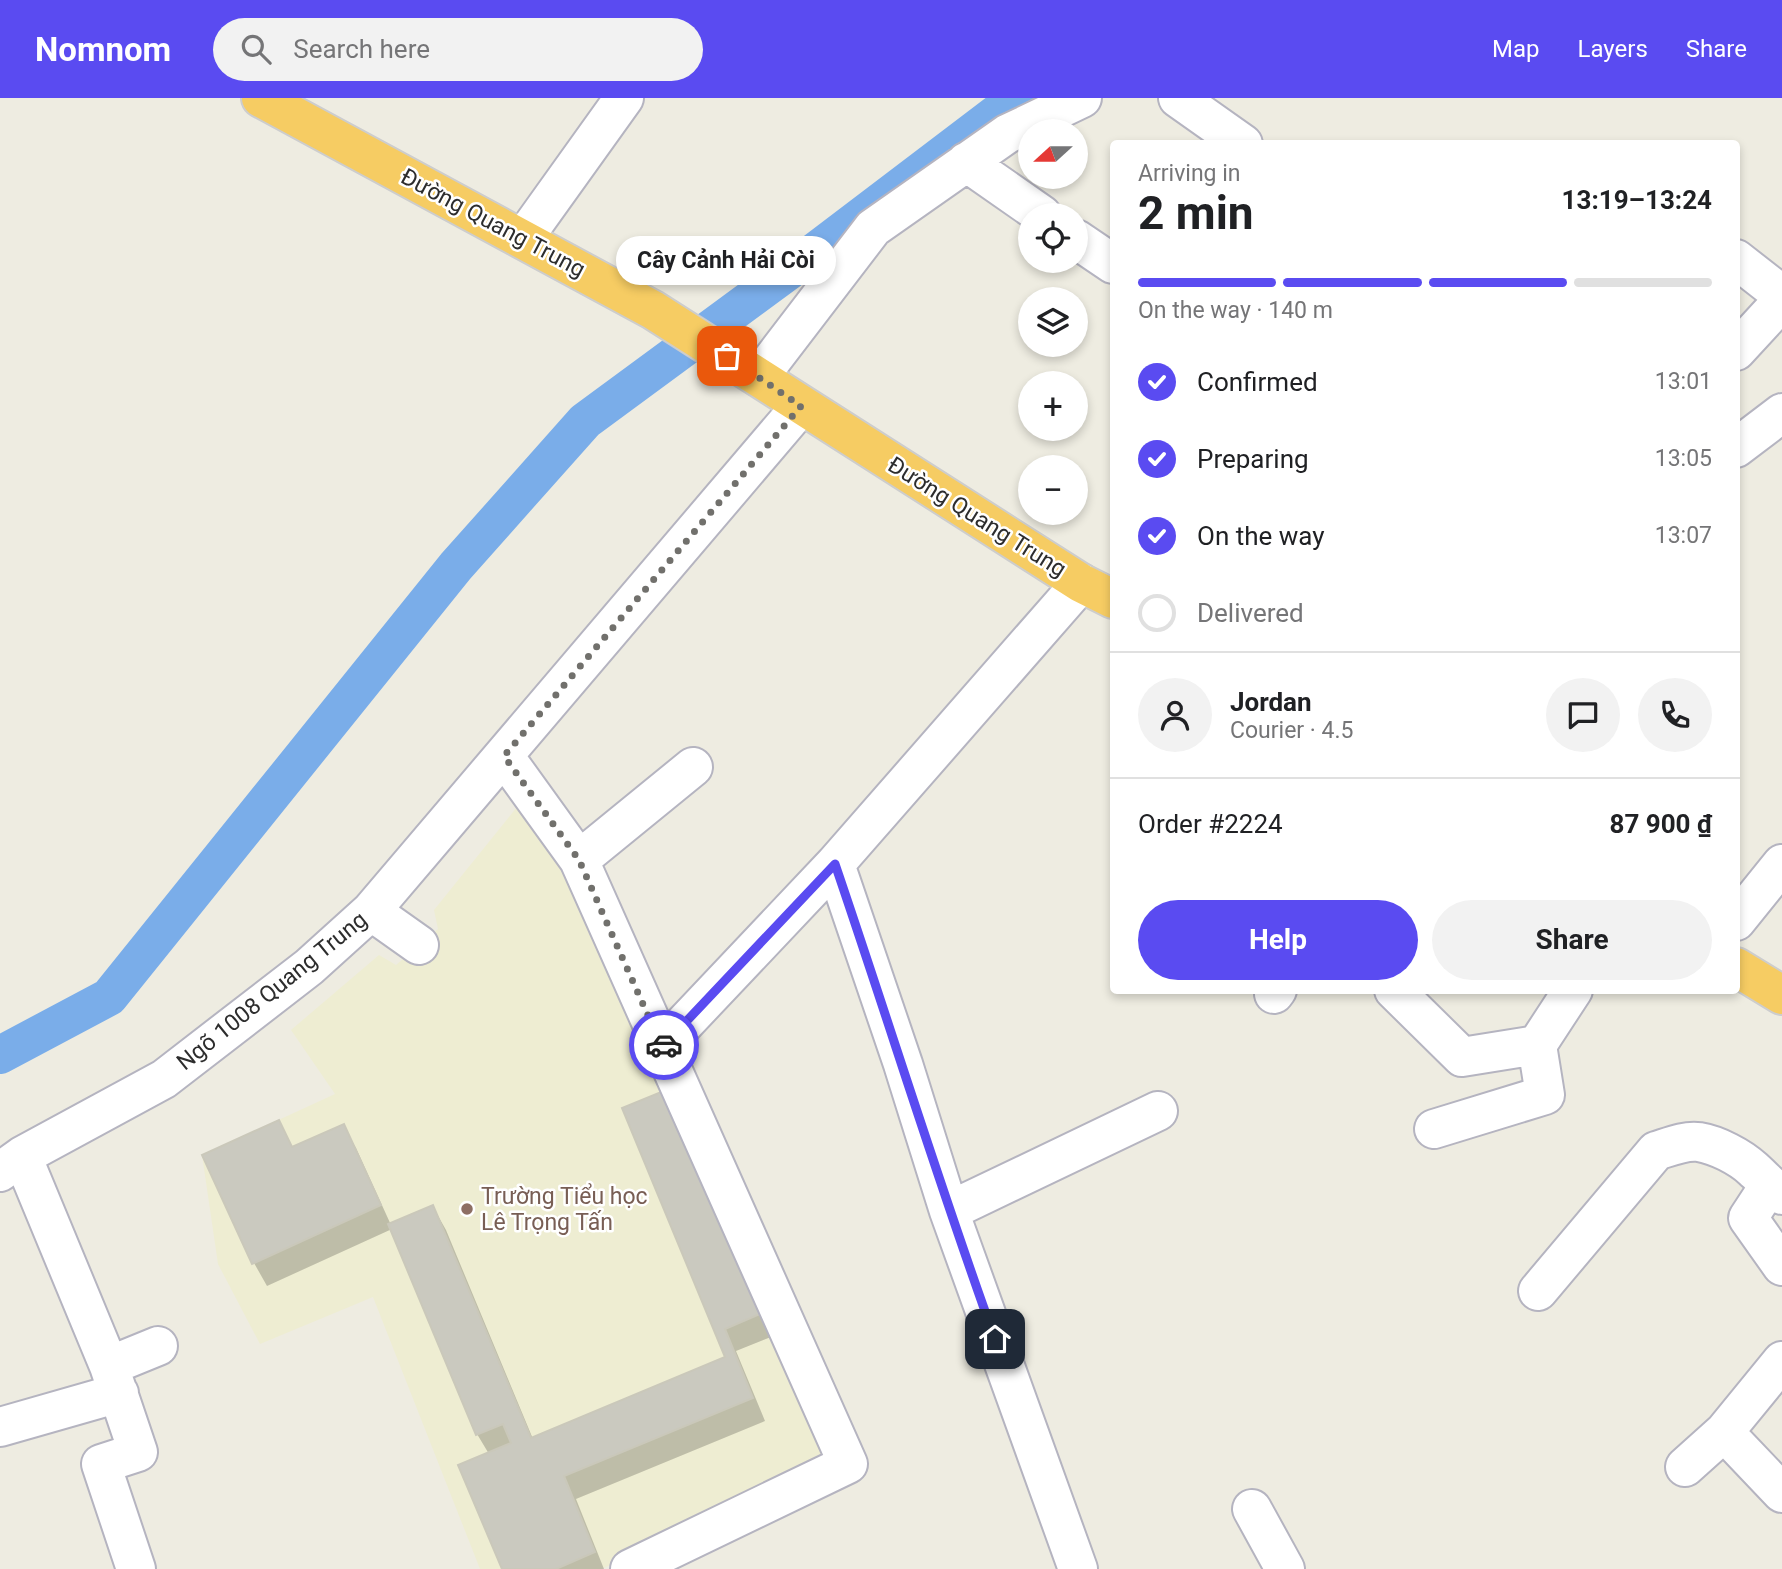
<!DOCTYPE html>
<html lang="en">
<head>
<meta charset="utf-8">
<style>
  :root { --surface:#fff; --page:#f2f2f2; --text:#202124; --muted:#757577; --line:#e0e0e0; --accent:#5a4bf1 }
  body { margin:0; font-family:Roboto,sans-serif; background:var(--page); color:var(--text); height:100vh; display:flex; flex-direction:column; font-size:26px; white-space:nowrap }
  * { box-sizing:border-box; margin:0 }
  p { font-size:23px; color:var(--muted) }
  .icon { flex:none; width:38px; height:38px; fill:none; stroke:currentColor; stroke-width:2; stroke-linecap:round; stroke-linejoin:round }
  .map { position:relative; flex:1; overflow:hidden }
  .drawer { position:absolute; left:1110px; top:42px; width:630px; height:854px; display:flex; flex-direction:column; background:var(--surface); border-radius:7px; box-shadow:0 4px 10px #0003 }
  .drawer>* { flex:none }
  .needle { width:46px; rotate:249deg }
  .controls { position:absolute; left:1018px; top:21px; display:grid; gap:14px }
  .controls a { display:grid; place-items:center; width:70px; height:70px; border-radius:50%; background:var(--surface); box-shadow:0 4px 10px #0003; font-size:35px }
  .pin { position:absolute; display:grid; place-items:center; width:60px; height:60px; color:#fff; margin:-30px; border-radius:14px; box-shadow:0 4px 10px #0006 }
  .courier { position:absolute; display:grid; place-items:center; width:70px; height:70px; margin:-35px; border:5px solid #5a4bf1; border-radius:50%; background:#fff; color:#222; box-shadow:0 2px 9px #0007 }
  .bubble { position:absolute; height:49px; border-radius:24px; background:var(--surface); box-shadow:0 4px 10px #0003; font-size:23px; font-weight:700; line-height:49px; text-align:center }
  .head em { font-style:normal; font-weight:700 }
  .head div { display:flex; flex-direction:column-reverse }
  .head { display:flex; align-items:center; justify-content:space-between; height:119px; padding:0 28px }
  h1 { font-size:46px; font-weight:700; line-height:52px }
  .bar { display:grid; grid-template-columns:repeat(4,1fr); gap:10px 7px; align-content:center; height:84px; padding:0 28px }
  .bar i { height:9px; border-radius:5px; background:var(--line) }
  .bar .selected { background:var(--accent) }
  .bar p { grid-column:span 4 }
  .line { display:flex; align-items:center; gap:18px; padding:0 28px; border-top:2px solid var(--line) }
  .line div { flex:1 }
  .round { display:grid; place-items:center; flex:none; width:74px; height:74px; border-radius:37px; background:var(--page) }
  ol { padding:0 28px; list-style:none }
  li { display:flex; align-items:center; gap:21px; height:77px }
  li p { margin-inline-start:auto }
  li .icon { padding:7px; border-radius:50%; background:var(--accent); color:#fff; stroke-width:4 }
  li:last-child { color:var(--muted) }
  li i { width:38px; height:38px; border:4px solid var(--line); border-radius:50% }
  .primary-button { display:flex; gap:14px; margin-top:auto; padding:14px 28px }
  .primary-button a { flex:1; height:80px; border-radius:42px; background:var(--accent); color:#fff; font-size:28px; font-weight:700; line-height:80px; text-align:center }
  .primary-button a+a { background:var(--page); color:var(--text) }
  header { display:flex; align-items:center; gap:42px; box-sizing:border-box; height:98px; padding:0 35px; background:var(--accent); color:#fff }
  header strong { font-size:33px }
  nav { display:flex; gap:38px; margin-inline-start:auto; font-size:24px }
  .search { width:490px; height:63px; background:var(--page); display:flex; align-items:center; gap:18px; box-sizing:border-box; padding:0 24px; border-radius:38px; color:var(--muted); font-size:26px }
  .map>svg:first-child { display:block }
</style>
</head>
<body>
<header>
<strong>Nomnom</strong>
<div class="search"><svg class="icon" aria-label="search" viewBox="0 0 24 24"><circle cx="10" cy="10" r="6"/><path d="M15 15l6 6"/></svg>Search here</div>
<nav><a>Map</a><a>Layers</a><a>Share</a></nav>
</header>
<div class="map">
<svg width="1782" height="1471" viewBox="0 0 1782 1471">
  <rect width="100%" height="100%" fill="#eeece1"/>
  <!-- education -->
  <path fill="#eeedd2" d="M517,709L568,762L834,1357L602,1471H480L373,1199L260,1246L218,1166L202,1057L335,996L291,932L379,857L396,867L438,831L434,812Z"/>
  <!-- shadow -->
  <path fill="#0003" d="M666,994L771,1239L736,1253L765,1323L576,1401L604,1471H503L489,1356L477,1336L392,1131L267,1188L254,1165L205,1058L279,1024L293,1051L343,1028L356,1050L391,1127L433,1109L446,1132L533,1341L727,1260Z"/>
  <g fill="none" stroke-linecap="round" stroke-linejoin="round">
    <!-- canal -->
    <path stroke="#7aade9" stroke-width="38" d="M0,957L109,899L456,468L585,323L801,164L1017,0"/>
  </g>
  <!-- building -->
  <path fill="#cac9bf" stroke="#cac8ba" stroke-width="2" d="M666,992L760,1216L725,1231L753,1300L564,1378L595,1454L556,1471H502L458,1367L511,1345L503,1326L476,1337L388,1126L433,1107L531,1340L725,1259L622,1010Z
    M279,1022L292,1049L344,1026L381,1107L252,1166L202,1057Z"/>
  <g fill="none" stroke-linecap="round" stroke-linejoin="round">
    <defs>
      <path id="minor" d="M1178,0L1243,46
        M966,64L1042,117
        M523,141L624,0
        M1076,141L1113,166
        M1736,161L1782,197
        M1736,253L1782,203
        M759,279L873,130L1007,36L1082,0
        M1736,350L1782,315
        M504,658L579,762L848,1366L630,1471
        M579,762L693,669
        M371,813L419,847
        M1736,823L1782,766
        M1394,892L1462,959L1537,947L1573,892
        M1274,896L1277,892
        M662,949L835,766
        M1434,1031L1545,997L1537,947
        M22,1058L109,1268L138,1354L101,1366L136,1471
        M0,1074L22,1058L164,981L309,869L371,813L801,308
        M1769,1088L1748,1120L1782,1168
        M949,1113L1158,1013
        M1538,1193L1656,1053C1669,1049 1685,1042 1699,1044C1717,1047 1740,1059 1753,1071C1763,1080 1771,1089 1782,1097
        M109,1268L158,1248
        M0,1329L119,1295
        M1724,1334L1782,1395
        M1685,1369L1724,1334L1782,1263
        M1252,1411L1285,1471
        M1078,1471L949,1113L903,966L835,766L1081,485"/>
      <path id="highway" d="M261,0L653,212L1081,485L1113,501
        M1736,869L1782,897"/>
    </defs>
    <!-- minor casing -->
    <use href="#minor" stroke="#b5b4c0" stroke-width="42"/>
    <!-- highway casing -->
    <use href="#highway" stroke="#cdcdcd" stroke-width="42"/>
    <!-- minor -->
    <use href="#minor" stroke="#fff" stroke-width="38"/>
    <!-- highway -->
    <use href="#highway" stroke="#f6cc63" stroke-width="38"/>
  </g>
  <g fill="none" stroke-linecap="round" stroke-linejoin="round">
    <!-- done -->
    <path stroke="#71706c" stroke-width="7" stroke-dasharray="0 12.6" d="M664,947L662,949L579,762L504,658L801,308L727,258"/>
    <!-- route -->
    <path stroke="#5a4bf1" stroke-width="9" d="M664,947L835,766C889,924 938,1084 995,1241"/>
  </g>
  <!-- markers -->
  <circle fill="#8d6e63" stroke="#fff" stroke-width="2.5" cx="467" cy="1111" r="7"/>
  <g text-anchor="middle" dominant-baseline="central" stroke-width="5" stroke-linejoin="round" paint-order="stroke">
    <!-- street labels -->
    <g font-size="23" fill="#2d2d2d" stroke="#fff">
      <text transform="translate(493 125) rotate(28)">Đường Quang Trung</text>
      <text transform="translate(977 419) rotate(32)">Đường Quang Trung</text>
      <text transform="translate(272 893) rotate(-39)">Ngõ 1008 Quang Trung</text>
    </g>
    <!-- education labels -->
    <g font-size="23" fill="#785e54" stroke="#fff" text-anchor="start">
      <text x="481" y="1098">Trường Tiểu học<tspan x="481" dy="26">Lê Trọng Tấn</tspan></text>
    </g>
  </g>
</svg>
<div class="controls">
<a><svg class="needle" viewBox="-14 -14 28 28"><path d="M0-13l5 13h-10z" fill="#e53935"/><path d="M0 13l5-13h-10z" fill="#757577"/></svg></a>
<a><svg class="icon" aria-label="locate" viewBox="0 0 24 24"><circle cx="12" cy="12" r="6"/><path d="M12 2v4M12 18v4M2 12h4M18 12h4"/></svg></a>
<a><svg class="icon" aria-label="layers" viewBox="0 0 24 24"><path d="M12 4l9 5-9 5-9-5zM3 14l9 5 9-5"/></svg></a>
<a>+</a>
<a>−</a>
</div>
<div class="pin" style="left:727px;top:258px;background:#ea580c"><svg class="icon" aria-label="bag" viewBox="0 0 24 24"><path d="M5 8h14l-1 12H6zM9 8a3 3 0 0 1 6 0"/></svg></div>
<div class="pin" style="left:995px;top:1241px;background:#1f2937"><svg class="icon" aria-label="home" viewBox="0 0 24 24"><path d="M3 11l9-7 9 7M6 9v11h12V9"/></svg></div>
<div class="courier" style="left:664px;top:947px"><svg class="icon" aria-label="car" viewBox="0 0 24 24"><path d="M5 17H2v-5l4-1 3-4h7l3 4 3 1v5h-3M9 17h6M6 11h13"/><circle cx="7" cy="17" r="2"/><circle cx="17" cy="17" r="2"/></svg></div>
<div class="bubble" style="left:616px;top:138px;width:220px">Cây Cảnh Hải Còi</div>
<section class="drawer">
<div class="head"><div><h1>2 min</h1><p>Arriving in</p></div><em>13:19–13:24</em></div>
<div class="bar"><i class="selected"></i><i class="selected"></i><i class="selected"></i><i></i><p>On the way · 140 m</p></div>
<ol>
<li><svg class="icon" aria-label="check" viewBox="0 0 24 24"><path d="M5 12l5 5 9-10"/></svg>Confirmed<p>13:01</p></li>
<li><svg class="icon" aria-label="check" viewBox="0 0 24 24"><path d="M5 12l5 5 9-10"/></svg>Preparing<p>13:05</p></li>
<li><svg class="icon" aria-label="check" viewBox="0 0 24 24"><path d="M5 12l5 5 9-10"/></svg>On the way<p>13:07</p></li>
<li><i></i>Delivered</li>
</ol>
<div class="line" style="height:126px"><a class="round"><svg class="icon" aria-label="person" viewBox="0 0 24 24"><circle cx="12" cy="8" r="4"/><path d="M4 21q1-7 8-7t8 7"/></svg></a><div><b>Jordan</b><p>Courier · 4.5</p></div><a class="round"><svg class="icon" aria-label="chat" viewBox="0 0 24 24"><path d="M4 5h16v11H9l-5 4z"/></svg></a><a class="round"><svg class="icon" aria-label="phone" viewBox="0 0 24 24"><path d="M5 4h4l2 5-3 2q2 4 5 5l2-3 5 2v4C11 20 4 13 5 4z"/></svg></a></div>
<div class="line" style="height:91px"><div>Order #2224</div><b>87 900 ₫</b></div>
<div class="primary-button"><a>Help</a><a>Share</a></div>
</section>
</div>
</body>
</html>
